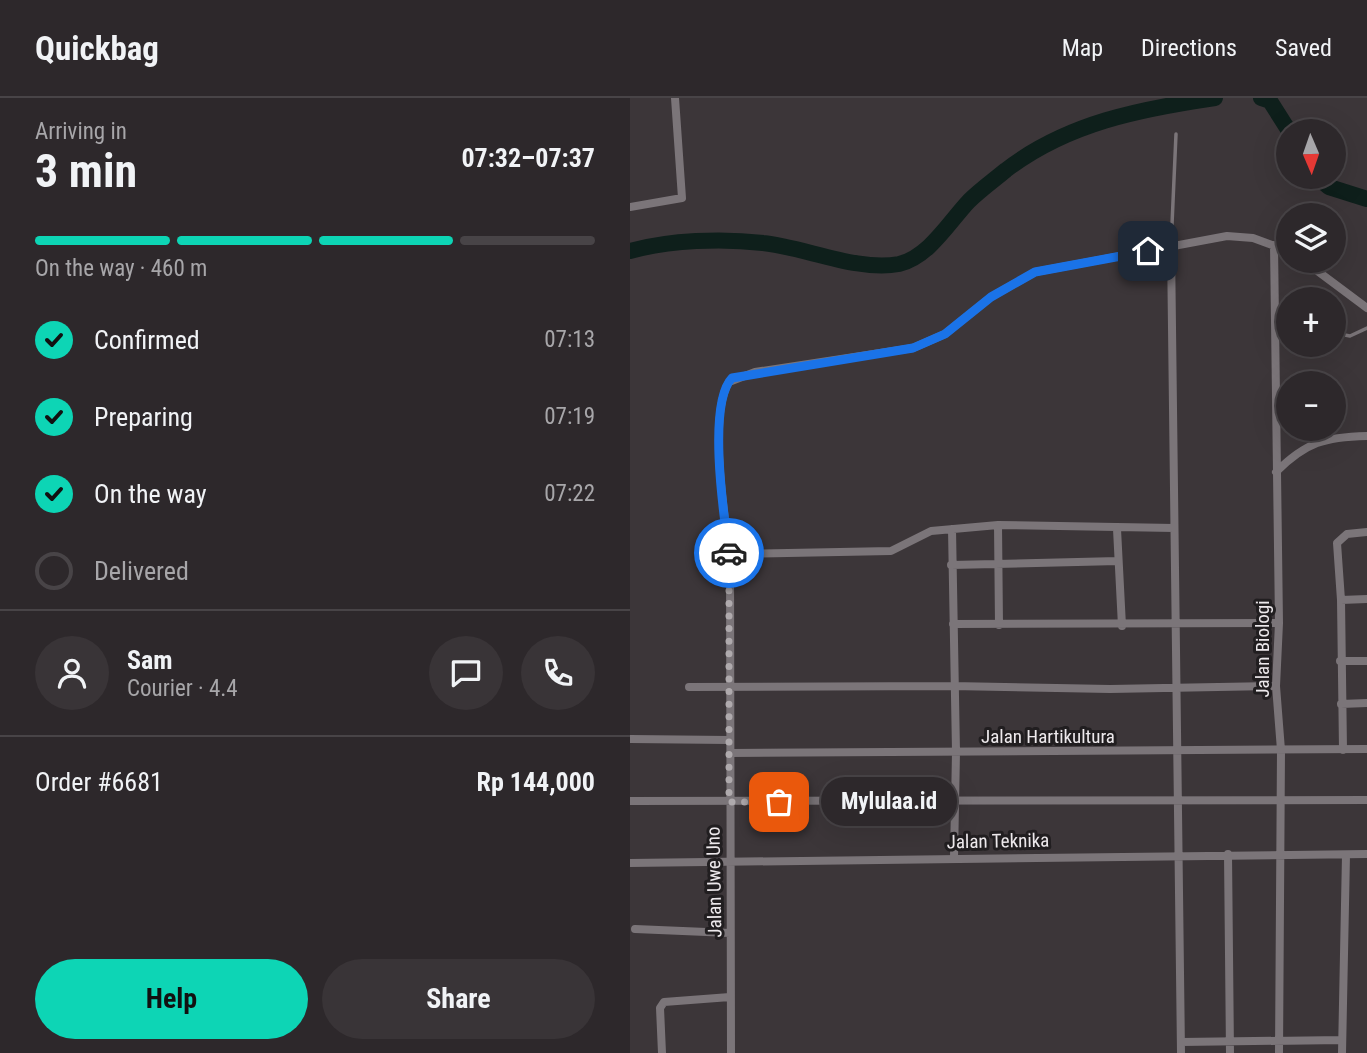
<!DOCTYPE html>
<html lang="en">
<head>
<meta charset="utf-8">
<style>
  :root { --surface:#2d282b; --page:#393437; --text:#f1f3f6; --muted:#a7a6a9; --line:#484447; --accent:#0dd5b5 }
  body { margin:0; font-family:"Roboto Condensed",sans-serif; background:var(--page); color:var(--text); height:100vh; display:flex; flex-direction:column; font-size:26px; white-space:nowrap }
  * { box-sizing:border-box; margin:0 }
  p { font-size:23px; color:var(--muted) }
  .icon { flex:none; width:38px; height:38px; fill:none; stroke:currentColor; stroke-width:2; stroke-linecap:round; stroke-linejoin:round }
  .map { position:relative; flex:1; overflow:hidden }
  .side { display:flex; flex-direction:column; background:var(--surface); width:630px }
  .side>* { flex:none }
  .needle { width:46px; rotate:178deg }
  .fabs { position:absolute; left:646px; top:21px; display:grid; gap:14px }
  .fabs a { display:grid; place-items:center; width:70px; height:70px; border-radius:50%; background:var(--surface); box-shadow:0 7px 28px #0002,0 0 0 2px var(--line); font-size:35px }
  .pin { position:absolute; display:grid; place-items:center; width:60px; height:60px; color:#fff; margin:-30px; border-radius:14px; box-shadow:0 4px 10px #0006 }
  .courier { position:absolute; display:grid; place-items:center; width:70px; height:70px; margin:-35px; border:5px solid #1a73e8; border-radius:50%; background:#fff; color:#222; box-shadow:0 2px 9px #0007 }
  .bubble { position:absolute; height:49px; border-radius:24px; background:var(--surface); box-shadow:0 7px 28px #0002,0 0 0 2px var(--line); font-size:23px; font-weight:700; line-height:49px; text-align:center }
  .head em { font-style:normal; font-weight:700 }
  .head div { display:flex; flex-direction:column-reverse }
  .head { display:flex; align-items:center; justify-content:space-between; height:119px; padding:0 35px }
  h1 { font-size:46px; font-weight:700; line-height:52px }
  .bar { display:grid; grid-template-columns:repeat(4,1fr); gap:10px 7px; align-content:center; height:84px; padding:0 35px }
  .bar i { height:9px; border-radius:5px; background:var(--line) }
  .bar .current { background:var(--accent) }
  .bar p { grid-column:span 4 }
  .line { display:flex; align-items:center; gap:18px; padding:0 35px; border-top:2px solid var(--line) }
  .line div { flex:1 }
  .round { display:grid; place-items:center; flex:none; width:74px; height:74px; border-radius:37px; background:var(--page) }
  ol { padding:0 35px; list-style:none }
  li { display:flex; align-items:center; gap:21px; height:77px }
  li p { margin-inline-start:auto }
  li .icon { padding:7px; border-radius:50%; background:var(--accent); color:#111; stroke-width:4 }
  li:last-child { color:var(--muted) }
  li i { width:38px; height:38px; border:4px solid var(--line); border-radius:50% }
  .action { display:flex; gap:14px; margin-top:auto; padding:14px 35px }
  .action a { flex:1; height:80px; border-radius:42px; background:var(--accent); color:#111; font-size:28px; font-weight:700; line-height:80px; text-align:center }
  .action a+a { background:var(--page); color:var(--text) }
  header { display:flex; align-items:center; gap:42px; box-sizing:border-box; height:98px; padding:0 35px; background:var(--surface); border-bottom:2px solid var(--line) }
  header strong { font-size:33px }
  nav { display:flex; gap:38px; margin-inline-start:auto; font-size:24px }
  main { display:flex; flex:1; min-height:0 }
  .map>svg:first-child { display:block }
</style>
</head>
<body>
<header>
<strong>Quickbag</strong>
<nav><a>Map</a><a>Directions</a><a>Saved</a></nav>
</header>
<main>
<section class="side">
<div class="head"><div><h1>3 min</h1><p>Arriving in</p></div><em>07:32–07:37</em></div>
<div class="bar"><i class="current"></i><i class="current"></i><i class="current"></i><i></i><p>On the way · 460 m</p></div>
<ol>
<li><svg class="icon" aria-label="check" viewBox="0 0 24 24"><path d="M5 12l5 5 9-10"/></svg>Confirmed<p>07:13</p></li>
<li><svg class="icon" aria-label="check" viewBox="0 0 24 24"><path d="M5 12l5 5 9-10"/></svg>Preparing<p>07:19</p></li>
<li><svg class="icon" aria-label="check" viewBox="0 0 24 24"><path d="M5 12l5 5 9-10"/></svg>On the way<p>07:22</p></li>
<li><i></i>Delivered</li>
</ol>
<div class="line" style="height:126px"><a class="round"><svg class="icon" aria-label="person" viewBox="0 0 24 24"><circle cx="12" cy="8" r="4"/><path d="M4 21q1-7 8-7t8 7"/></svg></a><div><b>Sam</b><p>Courier · 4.4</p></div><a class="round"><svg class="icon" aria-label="chat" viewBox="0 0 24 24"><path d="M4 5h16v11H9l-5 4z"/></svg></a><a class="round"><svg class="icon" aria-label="phone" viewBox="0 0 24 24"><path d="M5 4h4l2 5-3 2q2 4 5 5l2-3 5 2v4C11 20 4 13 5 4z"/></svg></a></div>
<div class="line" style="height:91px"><div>Order #6681</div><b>Rp 144,000</b></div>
<div class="action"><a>Help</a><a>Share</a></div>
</section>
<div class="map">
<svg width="737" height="955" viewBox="0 0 737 955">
  <rect width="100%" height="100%" fill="#3c3639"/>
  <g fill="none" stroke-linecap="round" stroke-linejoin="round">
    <!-- river -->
    <path stroke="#0e1f1b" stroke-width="16" d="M631,0L640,3L659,33
      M687,79L699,89L737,101
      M0,153C40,142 92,140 133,145C174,149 228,174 269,166C299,159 319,124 339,103C350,92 364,82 376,72C437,25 510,11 585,0"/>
    <!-- service -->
    <path stroke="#7b7579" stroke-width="3.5" d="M541,149L546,36
      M704,235L720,238L737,230"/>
    <!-- minor -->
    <path stroke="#7b7579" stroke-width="8" d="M0,109L52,100L45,0
      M644,147L649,525L646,588L651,652L649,955
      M541,149L551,955
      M674,163L737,210
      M646,374C676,344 695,339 737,338
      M368,427L369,527
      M322,431L326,654L324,759
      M487,431L492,528
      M100,456L261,453L301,433L368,427L544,430
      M321,467L488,463
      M711,502L737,501
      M323,526L649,525
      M710,563H737
      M59,589L322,588L480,591L646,588
      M711,606L737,605
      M0,641L99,642
      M713,652L711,502L707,445L717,436L737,434
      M100,655L737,651
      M0,703L737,702
      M598,756L600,955
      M0,765L737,756
      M5,831L100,835
      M551,944L712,942
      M32,955L30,910L34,904L100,899
      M101,955L100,456C94,418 79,316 99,284L125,274L283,250L315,236L361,199L405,174L597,138L623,140L658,153
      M712,955L716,757"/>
  </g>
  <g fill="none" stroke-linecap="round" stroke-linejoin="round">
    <!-- done -->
    <path stroke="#afaaad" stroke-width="7" stroke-dasharray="0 12.6" d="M99,455V704H149"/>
    <!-- route -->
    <path stroke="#1a73e8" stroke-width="9" d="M99,455C94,419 77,306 102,280L283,250L315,236L361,199L405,174L518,153"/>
  </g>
  <g text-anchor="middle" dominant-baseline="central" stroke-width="6" stroke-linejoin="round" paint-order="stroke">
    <!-- street labels -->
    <g font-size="19" fill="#ede9ec" stroke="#211e20">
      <text transform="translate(632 551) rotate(-90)">Jalan Biologi</text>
      <text x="418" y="638">Jalan Hartikultura</text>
      <text transform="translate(368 743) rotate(-1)">Jalan Teknika</text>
      <text transform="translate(84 784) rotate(-91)">Jalan Uwe Uno</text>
    </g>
  </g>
</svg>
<div class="fabs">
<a><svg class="needle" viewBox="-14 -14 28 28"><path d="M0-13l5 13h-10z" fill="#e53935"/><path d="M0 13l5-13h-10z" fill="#a7a6a9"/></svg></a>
<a><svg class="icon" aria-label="layers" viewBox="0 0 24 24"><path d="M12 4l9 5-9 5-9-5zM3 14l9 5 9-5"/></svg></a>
<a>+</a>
<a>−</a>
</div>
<div class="pin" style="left:149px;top:704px;background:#ea580c"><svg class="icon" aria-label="bag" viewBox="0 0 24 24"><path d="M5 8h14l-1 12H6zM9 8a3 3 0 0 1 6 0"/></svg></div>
<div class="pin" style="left:518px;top:153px;background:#1f2937"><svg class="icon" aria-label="home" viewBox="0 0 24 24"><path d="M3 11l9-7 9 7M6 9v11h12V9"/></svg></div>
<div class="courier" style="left:99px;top:455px"><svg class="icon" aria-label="car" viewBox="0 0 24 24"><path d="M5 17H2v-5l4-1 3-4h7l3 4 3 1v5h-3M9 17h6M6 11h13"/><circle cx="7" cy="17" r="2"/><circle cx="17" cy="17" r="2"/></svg></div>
<div class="bubble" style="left:191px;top:679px;width:136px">Mylulaa.id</div>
</div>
</main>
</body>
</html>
